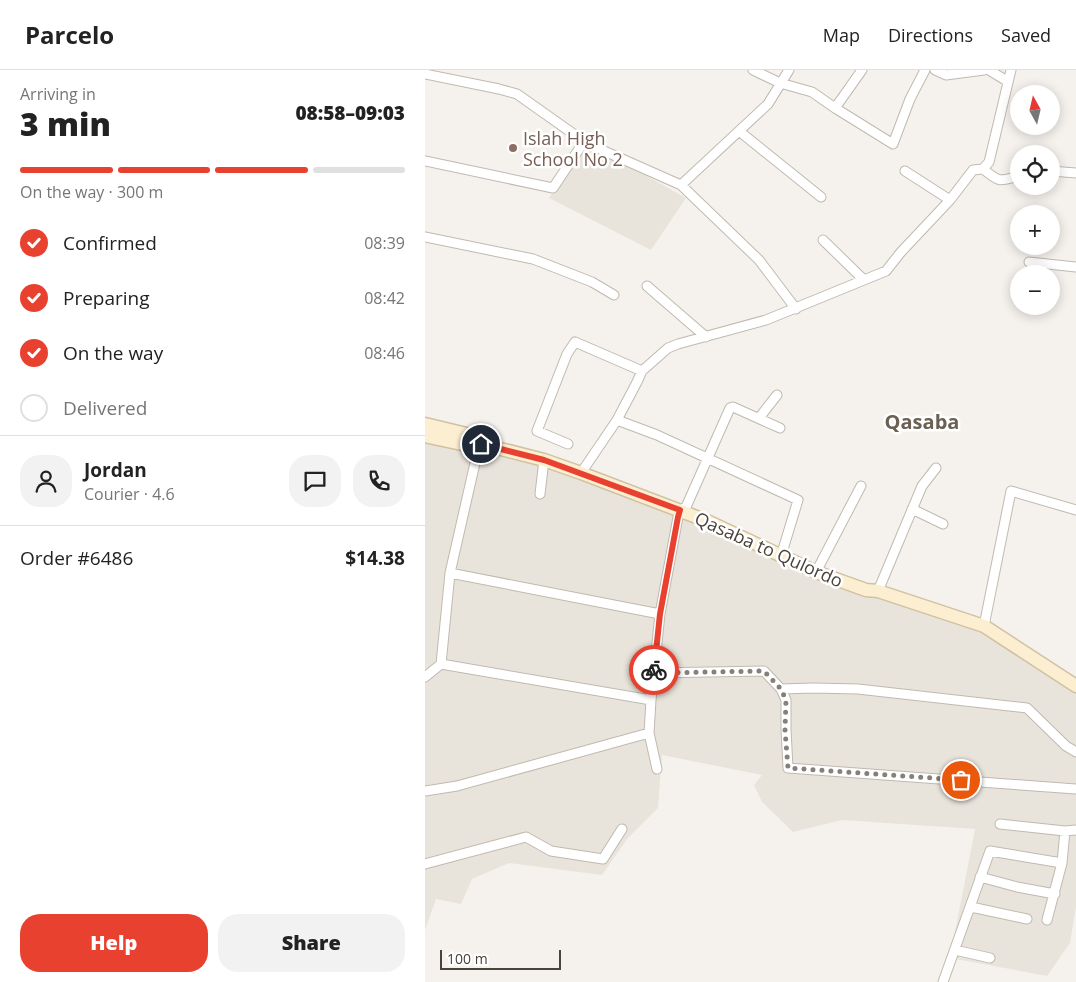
<!DOCTYPE html>
<html lang="en">
<head>
<meta charset="utf-8">
<style>
  :root { --surface:#fff; --page:#f2f2f2; --text:#222; --muted:#767676; --line:#e0e0e0; --accent:#e94130 }
  body { margin:0; font-family:"Open Sans",sans-serif; background:var(--page); color:var(--text); height:100vh; display:flex; flex-direction:column; font-size:19px; white-space:nowrap }
  * { box-sizing:border-box; margin:0 }
  p { font-size:16px; color:var(--muted) }
  .icon { flex:none; width:28px; height:28px; fill:none; stroke:currentColor; stroke-width:2; stroke-linecap:round; stroke-linejoin:round }
  .map { position:relative; flex:1; overflow:hidden }
  .details { display:flex; flex-direction:column; background:var(--surface); width:425px }
  .details>* { flex:none }
  .needle { width:32px; rotate:352deg }
  .fabs { position:absolute; left:585px; top:15px; display:grid; gap:10px }
  .fabs a { display:grid; place-items:center; width:50px; height:50px; border-radius:50%; background:var(--surface); box-shadow:0 2px 12px #0003; font-size:25px }
  .scale { position:absolute; left:15px; bottom:12px; width:121px; box-sizing:border-box; padding-left:5px; border:2px solid #49433a; border-top:0; font-size:14px; line-height:18px; white-space:nowrap; color:#49433a; -webkit-text-stroke:4px #fff; paint-order:stroke }
  .pin { position:absolute; display:grid; place-items:center; width:42px; height:42px; color:#fff; margin:-21px; border:2px solid #fff; border-radius:50%; box-shadow:0 1px 5px #0007 }
  .courier { position:absolute; display:grid; place-items:center; width:50px; height:50px; margin:-25px; border:4px solid #e94130; border-radius:50%; background:#fff; color:#222; box-shadow:0 1px 6px #0007 }
  .head em { font-style:normal; font-weight:800 }
  .head div { display:flex; flex-direction:column-reverse }
  .head { display:flex; align-items:center; justify-content:space-between; height:85px; padding:0 20px }
  h1 { font-size:32px; font-weight:800; line-height:38px }
  .bar { display:grid; grid-template-columns:repeat(4,1fr); gap:8px 5px; align-content:center; height:60px; padding:0 20px }
  .bar i { height:6px; border-radius:4px; background:var(--line) }
  .bar .on { background:var(--accent) }
  .bar p { grid-column:span 4 }
  .line { display:flex; align-items:center; gap:12px; padding:0 20px; border-top:1px solid var(--line) }
  .line div { flex:1 }
  .round { display:grid; place-items:center; flex:none; width:52px; height:52px; border-radius:20px; background:var(--page) }
  ol { padding:0 20px; list-style:none }
  li { display:flex; align-items:center; gap:15px; height:55px }
  li p { margin-inline-start:auto }
  li .icon { padding:5px; border-radius:50%; background:var(--accent); color:#fff; stroke-width:4 }
  li:last-child { color:var(--muted) }
  li i { width:28px; height:28px; border:2px solid var(--line); border-radius:50% }
  .primary-button { display:flex; gap:10px; margin-top:auto; padding:10px 20px }
  .primary-button a { flex:1; height:58px; border-radius:20px; background:var(--accent); color:#fff; font-size:20px; font-weight:800; line-height:58px; text-align:center }
  .primary-button a+a { background:var(--page); color:var(--text) }
  header { display:flex; align-items:center; gap:30px; box-sizing:border-box; height:70px; padding:0 25px; background:var(--surface); border-bottom:1px solid var(--line) }
  header strong { font-size:24px }
  nav { display:flex; gap:28px; margin-inline-start:auto; font-size:18px }
  main { display:flex; flex:1; min-height:0 }
  .map>svg:first-child { display:block }
</style>
</head>
<body>
<header>
<strong>Parcelo</strong>
<nav><a>Map</a><a>Directions</a><a>Saved</a></nav>
</header>
<main>
<section class="details">
<div class="head"><div><h1>3 min</h1><p>Arriving in</p></div><em>08:58–09:03</em></div>
<div class="bar"><i class="on"></i><i class="on"></i><i class="on"></i><i></i><p>On the way · 300 m</p></div>
<ol>
<li><svg class="icon" aria-label="check" viewBox="0 0 24 24"><path d="M5 12l5 5 9-10"/></svg>Confirmed<p>08:39</p></li>
<li><svg class="icon" aria-label="check" viewBox="0 0 24 24"><path d="M5 12l5 5 9-10"/></svg>Preparing<p>08:42</p></li>
<li><svg class="icon" aria-label="check" viewBox="0 0 24 24"><path d="M5 12l5 5 9-10"/></svg>On the way<p>08:46</p></li>
<li><i></i>Delivered</li>
</ol>
<div class="line" style="height:90px"><a class="round"><svg class="icon" aria-label="person" viewBox="0 0 24 24"><circle cx="12" cy="8" r="4"/><path d="M4 21q1-7 8-7t8 7"/></svg></a><div><b>Jordan</b><p>Courier · 4.6</p></div><a class="round"><svg class="icon" aria-label="chat" viewBox="0 0 24 24"><path d="M4 5h16v11H9l-5 4z"/></svg></a><a class="round"><svg class="icon" aria-label="phone" viewBox="0 0 24 24"><path d="M5 4h4l2 5-3 2q2 4 5 5l2-3 5 2v4C11 20 4 13 5 4z"/></svg></a></div>
<div class="line" style="height:65px"><div>Order #6486</div><b>$14.38</b></div>
<div class="primary-button"><a>Help</a><a>Share</a></div>
</section>
<div class="map">
<svg width="651" height="912" viewBox="0 0 651 912">
  <rect width="100%" height="100%" fill="#f5f2ed"/>
  <!-- residential -->
  <path fill="#e9e4db" d="M163,73L202,97L204,96L261,128L226,180L124,128Z
    M0,366L150,402L424,517L480,537L523,549L578,570L651,619V837L645,873L622,906L525,888L550,759L417,750L368,762L337,732L329,715L337,705L237,685L233,738L202,769L177,805L84,793L47,809L36,834L11,829L0,860Z"/>
  <g fill="none" stroke-linecap="round" stroke-linejoin="round">
    <defs>
      <path id="street" d="M328,0L355,13L387,22L410,38L468,74L485,29L500,0
        M510,0L521,5L559,0
        M564,0L582,11
        M0,4L74,19L92,24L150,65L177,80L256,115L334,190L371,239
        M410,38L437,0
        M314,61L396,127
        M0,91L128,118L160,70
        M558,99C575,112 572,112 594,106
        M480,101L525,130
        M626,101L651,103
        M256,115L343,34L364,0
        M0,167L108,189L167,212L189,225
        M398,170L439,210
        M604,192L651,197
        M222,216L281,267
        M334,348L352,325
        M192,350L232,365L373,430L356,486
        M143,374L112,361L142,284L150,272L217,301
        M156,403L192,350L212,312L217,301L243,278L253,274L341,250L461,201L476,182L525,130L548,100L558,99L564,92L586,0
        M115,424L119,390
        M487,439L518,454
        M391,502L436,416
        M25,503L235,544
        M453,521L497,416L511,398
        M559,556L586,421L651,440
        M16,594L226,630
        M229,603L339,601L356,619L388,618L433,619L602,638L641,676L651,682
        M0,607L16,594L25,503L50,393L56,374
        M356,619L361,630V659L363,698L651,719
        M232,699L224,663L226,630L235,544L253,447L255,440L261,437L305,338L308,337L355,358
        M0,721L32,716L224,663
        M575,754L640,761L651,760
        M0,794L101,767L126,781L178,789L197,759
        M555,807L592,817L630,824
        M546,837L602,849
        M622,850L637,793L640,761
        M530,880L565,888
        M518,912L565,781L637,793"/>
      <path id="secondary" d="M0,354L50,366L56,374L119,390L156,403L282,451L391,502L441,520L453,521L559,556L651,616
        M0,366L46,376L56,374"/>
    </defs>
    <!-- street casing -->
    <use href="#street" stroke="#c0b9b0" stroke-width="11"/>
    <!-- secondary casing -->
    <use href="#secondary" stroke="#d1c1a0" stroke-width="15"/>
    <!-- street -->
    <use href="#street" stroke="#fff" stroke-width="9"/>
    <!-- secondary -->
    <use href="#secondary" stroke="#fbeed1" stroke-width="12"/>
  </g>
  <g fill="none" stroke-linecap="round" stroke-linejoin="round">
    <!-- done -->
    <path stroke="#858079" stroke-width="5" stroke-dasharray="0 9" d="M229,600V603L339,601L356,619L361,630L360,660L363,698L536,710"/>
    <!-- route -->
    <path stroke="#e94130" stroke-width="6" d="M56,374L119,390L255,440L253,447L235,544L229,600"/>
  </g>
  <!-- markers -->
  <circle fill="#8d6e63" stroke="#fff" stroke-width="2" cx="88" cy="78" r="5"/>
  <g text-anchor="middle" dominant-baseline="central" stroke-width="5" stroke-linejoin="round" paint-order="stroke">
    <!-- education labels -->
    <g font-size="18" fill="#785e54" stroke="#fff" text-anchor="start">
      <text x="98" y="68">Islah High<tspan x="98" dy="21">School No 2</tspan></text>
    </g>
    <!-- street labels -->
    <g font-size="18" fill="#49433a" stroke="#fff">
      <text transform="translate(344 479) rotate(24)">Qasaba to Qulordo</text>
    </g>
    <!-- quarter labels -->
    <g font-size="20" font-weight="bold" fill="#6b6052" stroke="#fff">
      <text x="497" y="351">Qasaba</text>
    </g>
  </g>
</svg>
<div class="fabs">
<a><svg class="needle" viewBox="-14 -14 28 28"><path d="M0-13l5 13h-10z" fill="#e53935"/><path d="M0 13l5-13h-10z" fill="#767676"/></svg></a>
<a><svg class="icon" aria-label="locate" viewBox="0 0 24 24"><circle cx="12" cy="12" r="6"/><path d="M12 2v4M12 18v4M2 12h4M18 12h4"/></svg></a>
<a>+</a>
<a>−</a>
</div>
<div class="scale">100 m</div>
<div class="pin" style="left:536px;top:710px;background:#ea580c"><svg class="icon" aria-label="bag" viewBox="0 0 24 24"><path d="M5 8h14l-1 12H6zM9 8a3 3 0 0 1 6 0"/></svg></div>
<div class="pin" style="left:56px;top:374px;background:#1f2937"><svg class="icon" aria-label="home" viewBox="0 0 24 24"><path d="M3 11l9-7 9 7M6 9v11h12V9"/></svg></div>
<div class="courier" style="left:229px;top:600px"><svg class="icon" aria-label="bike" viewBox="0 0 24 24"><circle cx="6" cy="16" r="4"/><circle cx="18" cy="16" r="4"/><path d="M6 16l4-8h5l3 8M10 8l3 8H6M13 5h3"/></svg></div>
</div>
</main>
</body>
</html>
